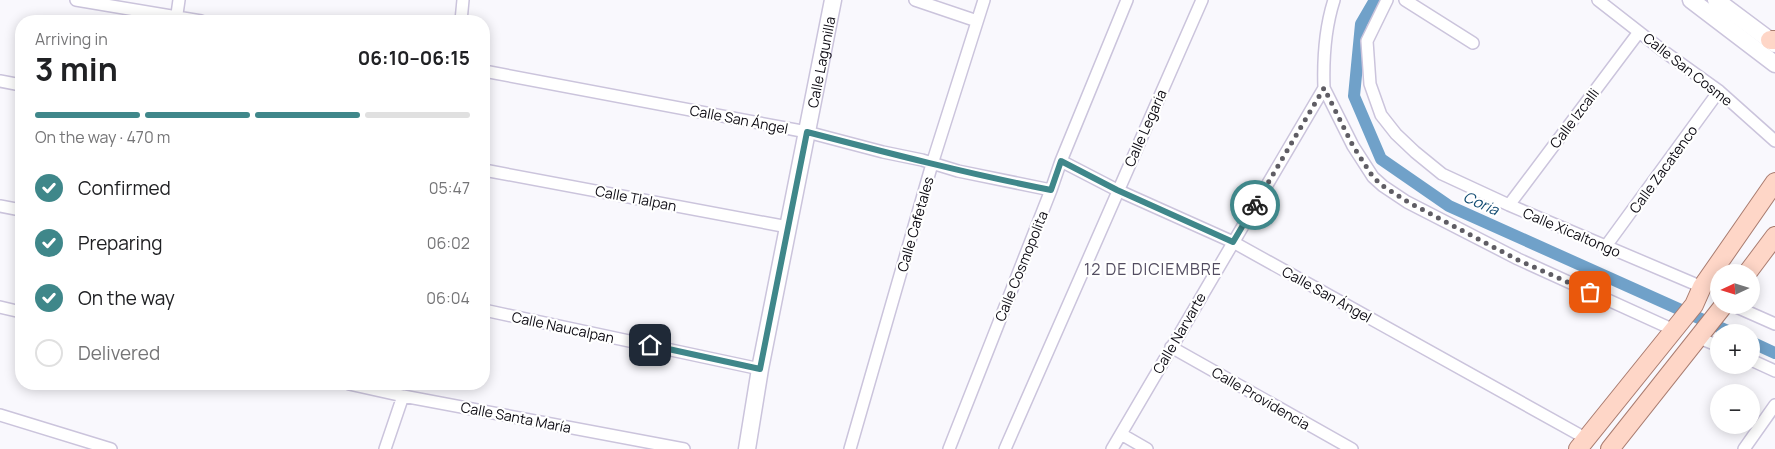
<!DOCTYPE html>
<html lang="en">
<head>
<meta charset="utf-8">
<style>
  :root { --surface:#fff; --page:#f2f2f2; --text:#202124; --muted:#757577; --line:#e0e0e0; --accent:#3f878a }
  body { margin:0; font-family:Manrope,sans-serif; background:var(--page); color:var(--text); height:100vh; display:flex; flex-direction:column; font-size:19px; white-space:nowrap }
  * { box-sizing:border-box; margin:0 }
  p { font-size:16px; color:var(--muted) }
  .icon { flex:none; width:28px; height:28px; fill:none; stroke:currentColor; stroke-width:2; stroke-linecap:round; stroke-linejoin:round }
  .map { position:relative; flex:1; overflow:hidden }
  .panel { position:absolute; left:15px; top:15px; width:475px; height:375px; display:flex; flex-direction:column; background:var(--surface); border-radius:20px; box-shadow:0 2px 12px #0003 }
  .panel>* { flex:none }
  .needle { width:32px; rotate:266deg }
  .controls { position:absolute; left:1710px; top:264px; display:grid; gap:10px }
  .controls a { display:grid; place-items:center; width:50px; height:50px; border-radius:50%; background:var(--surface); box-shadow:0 2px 12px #0003; font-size:25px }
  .pin { position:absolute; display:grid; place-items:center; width:42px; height:42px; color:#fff; margin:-21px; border-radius:10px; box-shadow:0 2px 8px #0006 }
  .courier { position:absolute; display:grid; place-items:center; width:50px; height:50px; margin:-25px; border:4px solid #3f878a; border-radius:50%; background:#fff; color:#222; box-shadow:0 1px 6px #0007 }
  .headline em { font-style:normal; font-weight:700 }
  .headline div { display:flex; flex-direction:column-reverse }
  .headline { display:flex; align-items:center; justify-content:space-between; height:85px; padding:0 20px }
  h1 { font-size:32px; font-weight:700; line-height:38px }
  .bar { display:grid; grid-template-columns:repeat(4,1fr); gap:8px 5px; align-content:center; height:60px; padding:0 20px }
  .bar i { height:6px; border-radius:4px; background:var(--line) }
  .bar .active { background:var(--accent) }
  .bar p { grid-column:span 4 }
  ol { padding:0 20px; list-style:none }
  li { display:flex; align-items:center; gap:15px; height:55px }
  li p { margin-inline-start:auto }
  li .icon { padding:5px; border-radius:50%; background:var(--accent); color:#fff; stroke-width:4 }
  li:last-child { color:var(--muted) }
  li i { width:28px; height:28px; border:2px solid var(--line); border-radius:50% }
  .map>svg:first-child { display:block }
</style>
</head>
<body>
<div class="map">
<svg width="1775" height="449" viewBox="0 0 1775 449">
  <rect width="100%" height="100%" fill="#f9f8fd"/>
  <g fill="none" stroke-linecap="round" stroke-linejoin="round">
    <!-- canal -->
    <path stroke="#70a1c9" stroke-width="12" d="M1375,0L1361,24L1354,96L1381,159L1449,206L1730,332
      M1751,342L1775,353"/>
    <defs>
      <path id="street" d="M76,0L201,21
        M915,0L977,21
        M1387,0L1367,41L1370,84L1381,115L1396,134L1415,152L1442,174L1509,205L1702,287
        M1405,0L1473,43
        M1598,0L1666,53L1719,91L1775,141
        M176,21L179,0
        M461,21L463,0
        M484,71L807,132L883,152L922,160L958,171L1051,190
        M0,81L21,85
        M1324,88L1353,146L1373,177L1383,186L1407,202L1518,259L1674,330
        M1061,161L1117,190L1233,242L1587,439
        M484,170L788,227
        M1509,205L1639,32
        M0,206L21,210
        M1606,246L1719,91
        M1732,305L1775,324
        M0,307L21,312
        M484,310L760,369
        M1699,338L1719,346
        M1171,347L1352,449
        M1751,360L1775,371
        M349,384L403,396L684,449
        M0,415L111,449
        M1121,434L1147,449
        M385,449L403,396
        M850,449L932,164L984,0
        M949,449L1051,190L1061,161L1127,0
        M1005,449L1202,0
        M1112,449L1324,88C1323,58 1325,28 1334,0
        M1744,449L1775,405"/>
      <g id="secondary">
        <path d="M1691,0L1775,64"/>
        <path d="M1716,0L1775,44"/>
        <path id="s1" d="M747,449L760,369L833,0"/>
      </g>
      <path id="primary" d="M1770,40H1775
        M1748,272L1775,236
        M1578,449L1694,305L1702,287L1775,182
        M1610,449L1724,305"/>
    </defs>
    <!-- street casing -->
    <use href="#street" stroke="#cbc4dc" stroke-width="14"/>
    <!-- secondary casing -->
    <use href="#secondary" stroke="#cbc4dc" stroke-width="19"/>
    <!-- primary casing -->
    <use href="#primary" stroke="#a97c70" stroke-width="20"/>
    <!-- street -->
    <use href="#street" stroke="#fff" stroke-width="11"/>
    <!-- secondary -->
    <use href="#secondary" stroke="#fff" stroke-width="16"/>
    <!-- primary -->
    <use href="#primary" stroke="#fed6c7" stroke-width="18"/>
  </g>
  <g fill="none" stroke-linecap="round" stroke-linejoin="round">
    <!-- done -->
    <path stroke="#5f5d64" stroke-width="5" stroke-dasharray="0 9" d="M1255,205L1324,88L1353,146L1373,177L1383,186L1408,202L1518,260L1590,292"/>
    <!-- route -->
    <path stroke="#3f878a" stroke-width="6" d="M650,345L760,369L807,132C888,153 969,174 1051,190L1061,161L1117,190L1233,242L1255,205"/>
  </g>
  <g text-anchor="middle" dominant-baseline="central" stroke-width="4.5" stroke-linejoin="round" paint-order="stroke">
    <!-- street labels -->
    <g font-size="14" fill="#0c0a12" stroke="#fff">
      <text stroke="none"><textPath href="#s1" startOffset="394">Calle Lagunilla</textPath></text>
      <text transform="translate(1688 69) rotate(38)">Calle San Cosme</text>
      <text transform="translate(1574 118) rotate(-53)">Calle Izcalli</text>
      <text transform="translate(739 119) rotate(11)">Calle San Ángel</text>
      <text transform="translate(1145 128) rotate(-66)">Calle Legaria</text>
      <text transform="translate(1663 169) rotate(-54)">Calle Zacatenco</text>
      <text transform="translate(636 198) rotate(11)">Calle Tlalpan</text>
      <text transform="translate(915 224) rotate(-74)">Calle Cafetales</text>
      <text transform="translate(1572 232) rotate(23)">Calle Xicaltongo</text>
      <text transform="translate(1021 266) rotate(-68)">Calle Cosmopolita</text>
      <text transform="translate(1327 294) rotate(29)">Calle San Ángel</text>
      <text transform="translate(563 327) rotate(12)">Calle Naucalpan</text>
      <text transform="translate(1179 333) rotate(-60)">Calle Narvarte</text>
      <text transform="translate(1261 398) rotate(30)">Calle Providencia</text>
      <text transform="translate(516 417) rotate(11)">Calle Santa María</text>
    </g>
    <!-- water labels -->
    <g font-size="15" font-style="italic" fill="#124b72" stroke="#fff">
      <text transform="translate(1481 203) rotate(24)">Coria</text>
    </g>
    <!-- quarter labels -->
    <g font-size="16" letter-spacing="1" fill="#534d61" stroke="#fff">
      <text x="1153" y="269">12 DE DICIEMBRE</text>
    </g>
  </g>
</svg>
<div class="controls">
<a><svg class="needle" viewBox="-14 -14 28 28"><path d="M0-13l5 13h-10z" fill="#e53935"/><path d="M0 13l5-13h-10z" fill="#757577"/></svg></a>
<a>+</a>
<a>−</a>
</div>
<div class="pin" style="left:1590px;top:292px;background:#ea580c"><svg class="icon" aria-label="bag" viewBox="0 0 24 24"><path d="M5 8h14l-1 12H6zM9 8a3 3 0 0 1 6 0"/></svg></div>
<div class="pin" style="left:650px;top:345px;background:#1f2937"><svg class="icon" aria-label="home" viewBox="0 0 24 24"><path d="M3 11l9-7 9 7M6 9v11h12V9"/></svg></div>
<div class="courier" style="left:1255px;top:205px"><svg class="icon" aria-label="bike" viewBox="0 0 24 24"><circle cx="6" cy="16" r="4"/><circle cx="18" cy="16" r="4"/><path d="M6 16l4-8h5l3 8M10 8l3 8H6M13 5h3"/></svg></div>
<section class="panel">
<div class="headline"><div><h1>3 min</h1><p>Arriving in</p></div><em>06:10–06:15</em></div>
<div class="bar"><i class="active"></i><i class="active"></i><i class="active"></i><i></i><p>On the way · 470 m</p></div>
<ol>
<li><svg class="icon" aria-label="check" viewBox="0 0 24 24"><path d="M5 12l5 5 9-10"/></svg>Confirmed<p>05:47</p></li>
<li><svg class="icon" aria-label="check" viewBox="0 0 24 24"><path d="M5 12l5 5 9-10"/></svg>Preparing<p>06:02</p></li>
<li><svg class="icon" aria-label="check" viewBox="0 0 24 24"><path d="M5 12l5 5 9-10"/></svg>On the way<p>06:04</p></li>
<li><i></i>Delivered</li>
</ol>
</section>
</div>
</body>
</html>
